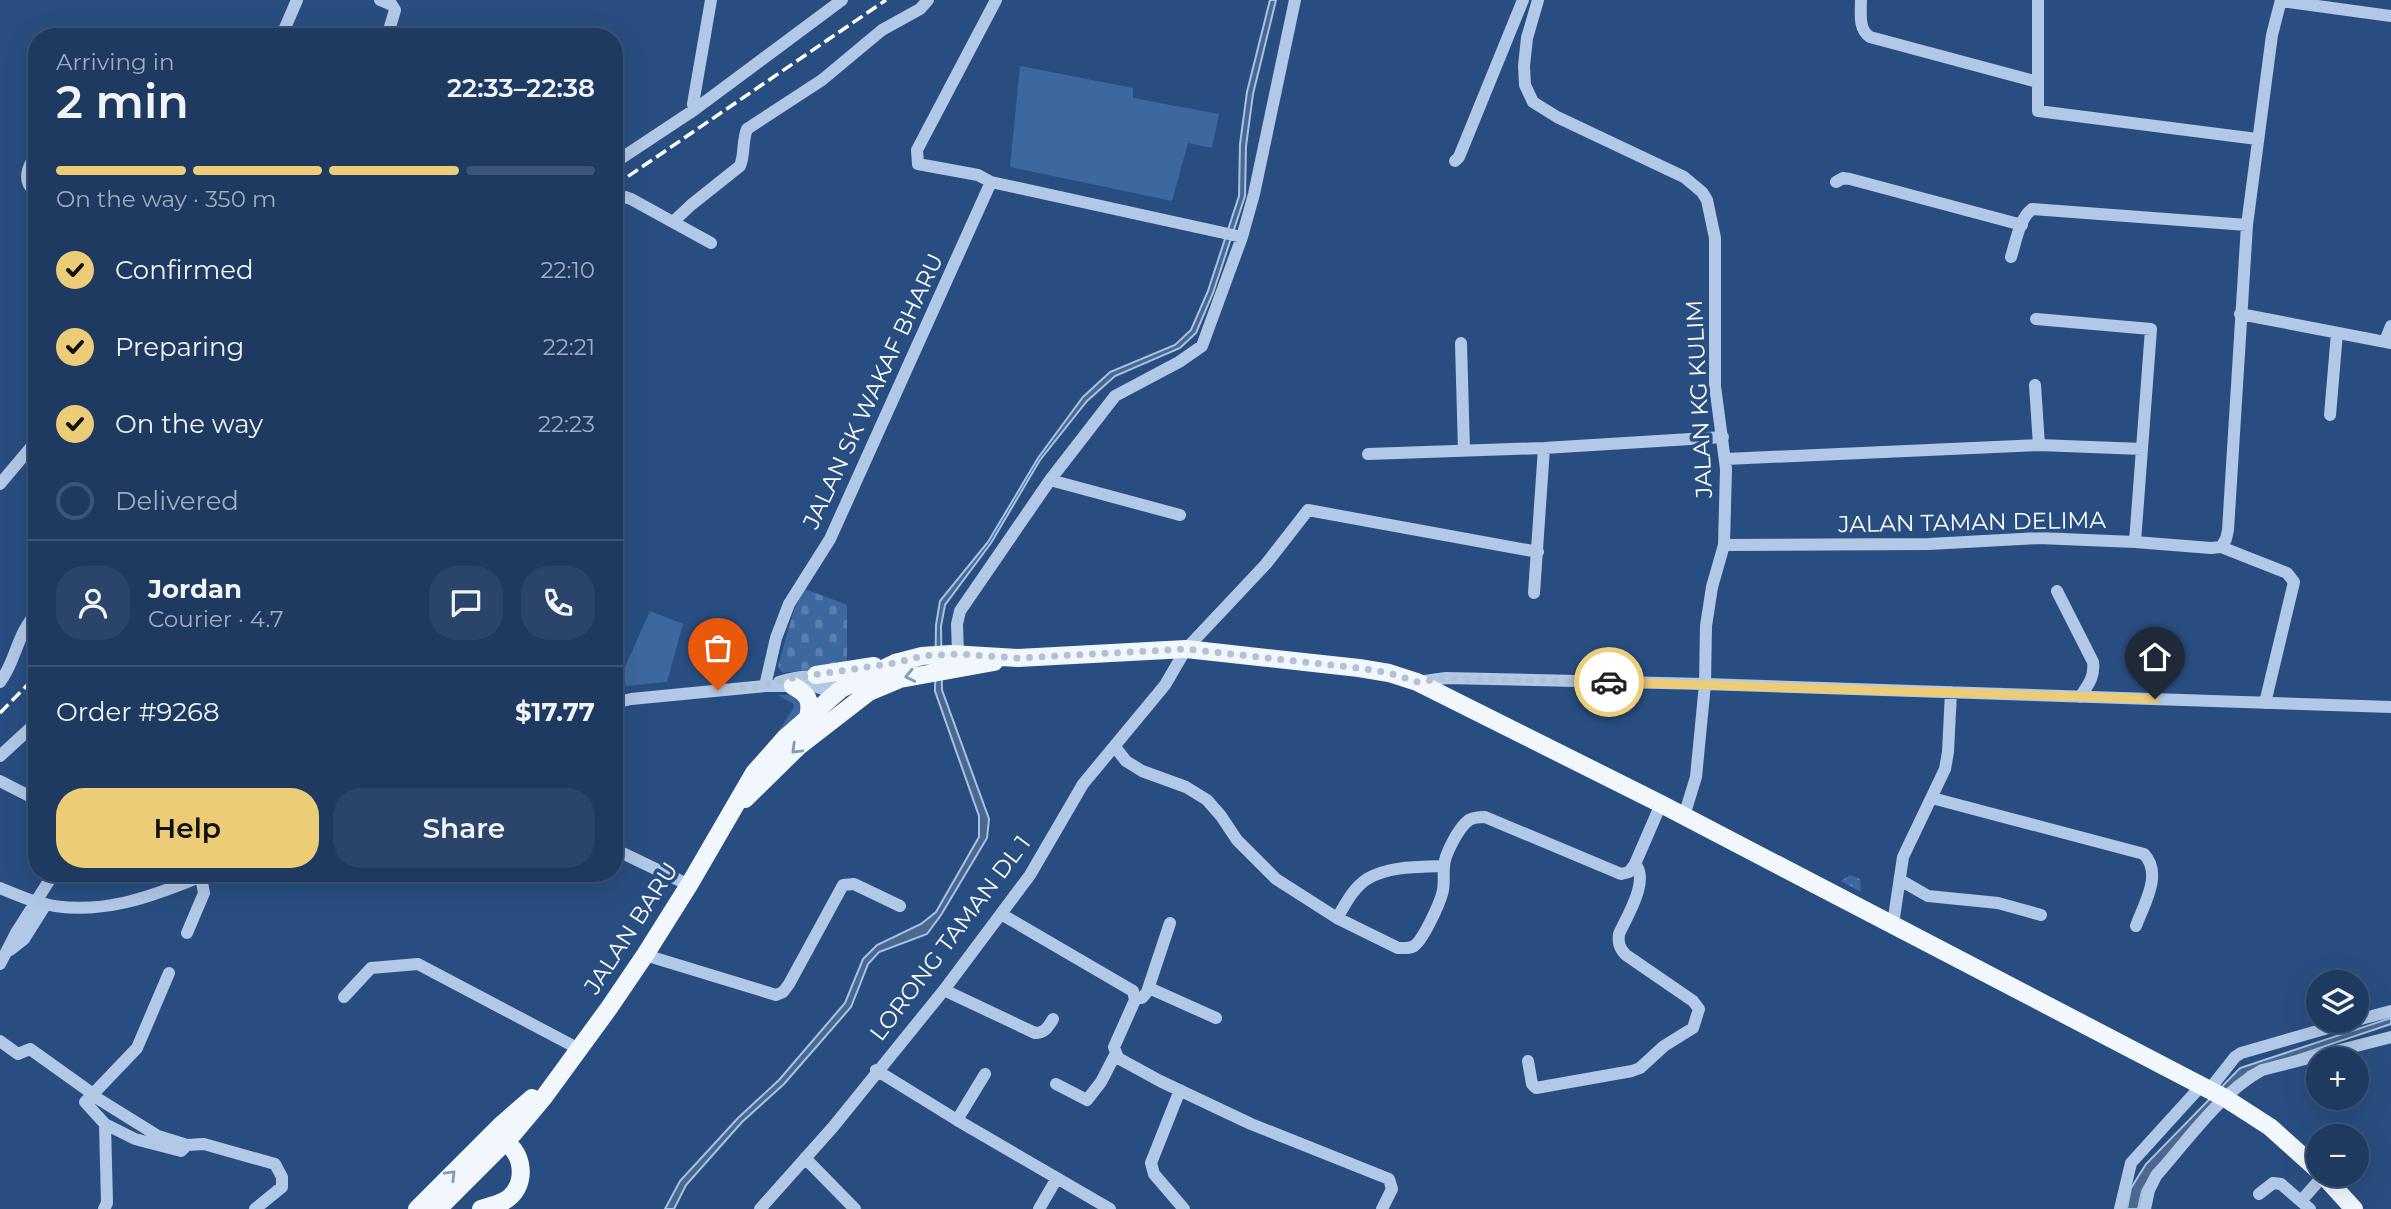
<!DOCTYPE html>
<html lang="en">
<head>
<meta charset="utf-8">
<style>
  :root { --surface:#1e3a61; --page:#2b456a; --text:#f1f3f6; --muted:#a1adbd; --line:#3c5476; --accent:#edcc77 }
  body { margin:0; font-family:Montserrat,sans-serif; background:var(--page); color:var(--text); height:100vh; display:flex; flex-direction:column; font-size:26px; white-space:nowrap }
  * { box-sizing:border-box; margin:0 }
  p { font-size:23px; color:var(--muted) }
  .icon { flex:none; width:38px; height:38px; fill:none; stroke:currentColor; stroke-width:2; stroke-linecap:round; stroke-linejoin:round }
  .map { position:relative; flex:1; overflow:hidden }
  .sheet { position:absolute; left:28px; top:28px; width:595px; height:854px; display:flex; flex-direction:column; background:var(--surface); border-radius:28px; box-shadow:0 7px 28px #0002,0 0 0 2px var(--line) }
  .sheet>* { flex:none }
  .fabs { position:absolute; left:2306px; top:970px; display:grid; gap:14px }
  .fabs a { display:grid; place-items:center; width:63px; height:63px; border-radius:50%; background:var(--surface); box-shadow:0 7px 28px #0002,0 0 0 2px var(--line); font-size:35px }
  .pin { position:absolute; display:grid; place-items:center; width:60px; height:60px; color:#fff; margin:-72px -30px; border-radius:50% 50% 50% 0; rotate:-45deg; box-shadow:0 0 7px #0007 }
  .pin .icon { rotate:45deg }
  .courier { position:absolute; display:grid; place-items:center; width:70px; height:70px; margin:-35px; border:5px solid #edcc77; border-radius:50%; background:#fff; color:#222; box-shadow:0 2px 9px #0007 }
  .head em { font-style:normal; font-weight:600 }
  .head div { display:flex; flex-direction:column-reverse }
  .head { display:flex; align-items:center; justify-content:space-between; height:119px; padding:0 28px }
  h1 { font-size:46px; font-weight:600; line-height:52px }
  .bar { display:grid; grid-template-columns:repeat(4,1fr); gap:10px 7px; align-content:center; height:84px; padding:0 28px }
  .bar i { height:9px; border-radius:5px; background:var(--line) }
  .bar .current { background:var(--accent) }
  .bar p { grid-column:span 4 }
  .line { display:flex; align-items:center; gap:18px; padding:0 28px; border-top:2px solid var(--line) }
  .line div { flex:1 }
  .round { display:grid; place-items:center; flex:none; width:74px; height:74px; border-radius:28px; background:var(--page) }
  ol { padding:0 28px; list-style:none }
  li { display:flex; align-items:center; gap:21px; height:77px }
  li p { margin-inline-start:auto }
  li .icon { padding:7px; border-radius:50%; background:var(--accent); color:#111; stroke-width:4 }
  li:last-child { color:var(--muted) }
  li i { width:38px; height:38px; border:4px solid var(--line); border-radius:50% }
  .button { display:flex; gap:14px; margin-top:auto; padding:14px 28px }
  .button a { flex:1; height:80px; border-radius:28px; background:var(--accent); color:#111; font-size:28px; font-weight:600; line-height:80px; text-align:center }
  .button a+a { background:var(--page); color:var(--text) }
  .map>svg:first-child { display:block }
</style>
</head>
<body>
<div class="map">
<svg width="2391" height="1209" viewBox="0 0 2391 1209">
  <defs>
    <pattern id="grass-dots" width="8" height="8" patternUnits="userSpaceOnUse" patternTransform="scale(1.75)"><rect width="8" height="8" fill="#3d689f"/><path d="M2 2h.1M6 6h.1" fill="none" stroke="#5a7fad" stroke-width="1.8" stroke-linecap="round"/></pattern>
    <pattern id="forest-firs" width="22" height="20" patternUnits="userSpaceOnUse" patternTransform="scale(1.75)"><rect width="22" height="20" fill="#3d689f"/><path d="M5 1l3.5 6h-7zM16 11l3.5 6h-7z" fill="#5a7fad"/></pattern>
    <pattern id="cemetery-stones" width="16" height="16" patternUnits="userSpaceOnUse" patternTransform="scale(1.75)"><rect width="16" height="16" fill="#3d689f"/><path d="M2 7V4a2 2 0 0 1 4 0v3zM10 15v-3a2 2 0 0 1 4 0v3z" fill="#5a7fad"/></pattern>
  </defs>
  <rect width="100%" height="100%" fill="#284e81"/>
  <!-- grass -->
  <path fill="url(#grass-dots)" d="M1850,875L1860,879L1861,892L1841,881Z"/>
  <!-- forest -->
  <path fill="url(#forest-firs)" d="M778,695H791L803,701L802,714L776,740V735L793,709L794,704Z"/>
  <!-- cemetery -->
  <path fill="url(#cemetery-stones)" d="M805,589L847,605V664L783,673L778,666L794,610Z"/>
  <!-- pitch -->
  <path fill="#3d689f" d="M1020,66L1133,88V98L1219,114L1212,148L1188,143L1172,201L1010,167Z
    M650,611L683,624L667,682L616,687Z"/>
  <!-- water -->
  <path fill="#4c688c" stroke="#a5c3e6" stroke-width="2" d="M1270,0H1276L1253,94L1246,146L1245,196L1213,293L1196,333L1180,348L1115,376L1087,401L1040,460L991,543L945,605L941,626L942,690L989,819L987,838L941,915L927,934L879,952L868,964L851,1007L784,1084L742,1122L686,1185L674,1209H665L680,1181L738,1118L779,1080L845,1003L863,959L877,945L921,924L936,912L979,837V816L935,691L936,625L940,601L988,542L1038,458L1083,397L1110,372L1175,345L1191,330L1208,291L1239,196L1240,144L1247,92Z
    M2391,1018V1024L2248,1072L2153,1171L2142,1191L2138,1209H2127L2131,1188L2146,1164L2240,1068Z"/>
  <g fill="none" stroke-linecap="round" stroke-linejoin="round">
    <!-- minor -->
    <path stroke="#b1c8e6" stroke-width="12" d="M380,0L392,5L395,10L387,37
      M996,0L917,150L918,164L978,175L991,182L1242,237
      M1538,0L1527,38L1524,66L1525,85L1533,102L1557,117L1684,177L1702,192L1707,200L1715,238V386L1726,469L1724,545L1712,587L1706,626L1705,684L1696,777L1684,816
      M1861,0C1861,13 1858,29 1870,37L2038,82
      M2038,0V111L2257,139
      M2281,1L2391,16
      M281,37L297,0
      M694,110L693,104L711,0
      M37,154C27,166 21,183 37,192
      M1455,161L1459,157L1523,0
      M614,163L694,110L842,0
      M1836,182L1843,178L1850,179L2022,225
      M614,199L625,197L631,199L711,243
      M673,222L691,205L740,166C745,154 742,141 747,129L822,80L882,30L920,9L928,0
      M2011,257C2016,242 2019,219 2032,209L2247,225
      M2240,314L2391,343
      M2036,319L2151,329L2135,542
      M2385,341L2391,326
      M1461,343L1464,451
      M2035,385L2039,445
      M2330,415L2337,333
      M1368,454L1544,448L1723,437
      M1726,459L2039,445L2142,449
      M1050,480L1180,515
      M0,484L37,440
      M1724,545L1929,544L2039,538L2135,542L2211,548L2221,547L2287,573L2294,582L2265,703
      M2221,547L2226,539L2228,530L2247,225L2272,35L2281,0
      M2057,591L2093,662C2095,677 2088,685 2080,697
      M1534,593L1544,448
      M958,654L957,624L960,611L1050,480L1115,396L1179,362L1202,346L1242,237L1254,194L1295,0
      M0,682C17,660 16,634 37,613
      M779,682C801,675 823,672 841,689
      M1417,682L1446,678L1705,684L2391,707
      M765,686L776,638L789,604L830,539L991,182
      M614,703L631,699L765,686H814L826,690L832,695
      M1115,747L1126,761L1142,771L1186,787L1207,800L1221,816L1237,840L1276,879L1337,918L1398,948C1404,948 1409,949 1414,946C1423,940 1439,905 1442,894C1445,885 1443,877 1444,867C1444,855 1459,827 1469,820C1474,817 1479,817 1485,817L1621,874L1629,872L1635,864L1661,804
      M0,756L37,722
      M0,781L37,800
      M1932,798L2144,854C2163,874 2144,904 2136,926
      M614,849L689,885
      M1900,880L1928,896L1998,903L2041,915
      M0,888C12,893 24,898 36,902C96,919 155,896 209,873
      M1001,914L1133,991L1135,1000L1114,1047L1118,1058L1160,1081L1251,1124L1389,1179L1392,1189L1382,1209
      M1337,918C1345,905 1353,888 1367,879C1389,866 1419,867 1444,866
      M1893,924L1903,857L1945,769L1948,752L1951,692
      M187,933L204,893L201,877
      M10,950L24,939L46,904
      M645,955L776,995L783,992L789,984L843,885L854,884L900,906
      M0,964L16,933L54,873
      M1149,988L1216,1018
      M944,990L1035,1033C1045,1033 1048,1027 1053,1019
      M344,997L371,968L418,964L579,1049
      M1135,998H1142L1147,992L1170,923
      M2357,1020L2391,1011
      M0,1041L18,1054L30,1049L93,1094L85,1102L105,1124L107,1203L104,1209
      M1528,1061L1532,1084L1536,1088L1632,1071L1640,1068L1664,1046L1693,1028L1699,1009L1693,1001L1626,955C1619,948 1618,943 1619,934C1627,916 1650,880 1635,864
      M876,1070L957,1120L1110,1209
      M1056,1084L1087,1100L1101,1082L1115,1055
      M1180,1090L1151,1163L1154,1174L1184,1209
      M2209,1090L2235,1057L2241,1053L2356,1020
      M93,1094L137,1048L169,973
      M92,1095L158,1136L184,1144
      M957,1120L985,1074
      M105,1124L135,1139L181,1151L187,1145L204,1144L275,1164L282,1177V1187L255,1209
      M805,1158L855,1209
      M2259,1194L2273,1183L2281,1184L2310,1209
      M2301,1201L2323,1176
      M760,1209L833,1127L944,990L1030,875L1083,784L1165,685L1186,649L1266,564L1308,510L1538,552
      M1039,1209L1057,1178
      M2120,1209L2131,1163L2201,1086
      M2145,1209L2149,1190L2156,1176C2187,1141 2221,1092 2262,1070L2391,1037"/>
    <!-- major -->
    <path stroke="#f2f6fd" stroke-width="18" d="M816,675L874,666
      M793,686C808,694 812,701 808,717
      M745,799L798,747L869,692L900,679L994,662
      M2322,1174L2354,1209
      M417,1209L500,1126L532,1098
      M438,1209L513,1134L544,1097L609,1008L645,955L689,885L754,773L785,738L841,689L895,663L922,656L951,654L1018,658L1186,649L1359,668L1389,673L1417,682L1661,804L2225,1098L2270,1127L2319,1171
      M481,1209C492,1205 503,1204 511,1196C529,1179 521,1143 496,1139"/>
    <!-- rail -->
    <path stroke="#fff" stroke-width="3.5" stroke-dasharray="12 5" stroke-linecap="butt" d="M614,186L886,0
      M0,713L37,675"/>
  </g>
  <!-- one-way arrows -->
  <defs><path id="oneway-chevron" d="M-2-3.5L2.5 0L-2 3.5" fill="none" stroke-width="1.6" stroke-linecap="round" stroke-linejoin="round" transform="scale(1.75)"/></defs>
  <g stroke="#839ab9">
    <use href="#oneway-chevron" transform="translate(910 676) rotate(167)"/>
    <use href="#oneway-chevron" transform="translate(796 749) rotate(136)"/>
    <use href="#oneway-chevron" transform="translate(451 1175) rotate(-45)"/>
  </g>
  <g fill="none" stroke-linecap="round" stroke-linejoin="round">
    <!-- done -->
    <path stroke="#b4c1d3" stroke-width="7" stroke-dasharray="0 12.6" d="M718,690L765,686L792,678L895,663L922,656L958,654L1018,658L1186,649L1359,668L1389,673L1418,682L1446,678L1609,682"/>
    <!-- route -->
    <path stroke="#edcc77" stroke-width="9" d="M1609,682L2155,699"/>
  </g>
  <g text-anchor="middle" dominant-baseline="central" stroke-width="7" stroke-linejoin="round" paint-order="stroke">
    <!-- street labels -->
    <g font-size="23" fill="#fff" stroke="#284e81">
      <text transform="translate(873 391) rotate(-65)">JALAN SK WAKAF BHARU</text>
      <text transform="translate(1699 399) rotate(-93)">JALAN KG KULIM</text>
      <text transform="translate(1972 522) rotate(-1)">JALAN TAMAN DELIMA</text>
      <text transform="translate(631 928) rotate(-57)">JALAN BARU</text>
      <text transform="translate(950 938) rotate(-53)">LORONG TAMAN DL 1</text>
    </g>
  </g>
</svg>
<div class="fabs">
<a><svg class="icon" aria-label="layers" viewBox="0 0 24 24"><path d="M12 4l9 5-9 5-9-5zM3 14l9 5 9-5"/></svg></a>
<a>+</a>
<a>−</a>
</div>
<div class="pin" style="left:718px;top:690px;background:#ea580c"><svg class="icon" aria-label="bag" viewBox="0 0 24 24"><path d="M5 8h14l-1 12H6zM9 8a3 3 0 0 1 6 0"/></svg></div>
<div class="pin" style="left:2155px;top:699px;background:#1f2937"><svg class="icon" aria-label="home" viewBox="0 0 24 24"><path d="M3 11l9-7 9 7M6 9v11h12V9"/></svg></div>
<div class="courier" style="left:1609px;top:682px"><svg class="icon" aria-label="car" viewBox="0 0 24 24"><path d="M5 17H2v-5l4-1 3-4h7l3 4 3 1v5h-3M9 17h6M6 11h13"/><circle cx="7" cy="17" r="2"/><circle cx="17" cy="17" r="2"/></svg></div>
<section class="sheet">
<div class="head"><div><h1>2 min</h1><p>Arriving in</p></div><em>22:33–22:38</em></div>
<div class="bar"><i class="current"></i><i class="current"></i><i class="current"></i><i></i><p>On the way · 350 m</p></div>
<ol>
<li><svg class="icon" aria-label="check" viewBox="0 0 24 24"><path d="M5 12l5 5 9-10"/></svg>Confirmed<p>22:10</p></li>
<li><svg class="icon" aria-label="check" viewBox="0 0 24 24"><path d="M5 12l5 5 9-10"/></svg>Preparing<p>22:21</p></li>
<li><svg class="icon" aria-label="check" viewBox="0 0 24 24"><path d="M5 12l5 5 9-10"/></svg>On the way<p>22:23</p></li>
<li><i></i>Delivered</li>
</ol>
<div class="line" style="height:126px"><a class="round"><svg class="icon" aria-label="person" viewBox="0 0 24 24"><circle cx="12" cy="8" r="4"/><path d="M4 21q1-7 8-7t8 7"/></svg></a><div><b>Jordan</b><p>Courier · 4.7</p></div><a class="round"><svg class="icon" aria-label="chat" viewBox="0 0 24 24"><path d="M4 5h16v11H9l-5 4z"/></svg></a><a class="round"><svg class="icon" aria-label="phone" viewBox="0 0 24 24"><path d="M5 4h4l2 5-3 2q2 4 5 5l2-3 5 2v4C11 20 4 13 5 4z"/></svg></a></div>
<div class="line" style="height:91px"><div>Order #9268</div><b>$17.77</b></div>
<div class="button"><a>Help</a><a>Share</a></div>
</section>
</div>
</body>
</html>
